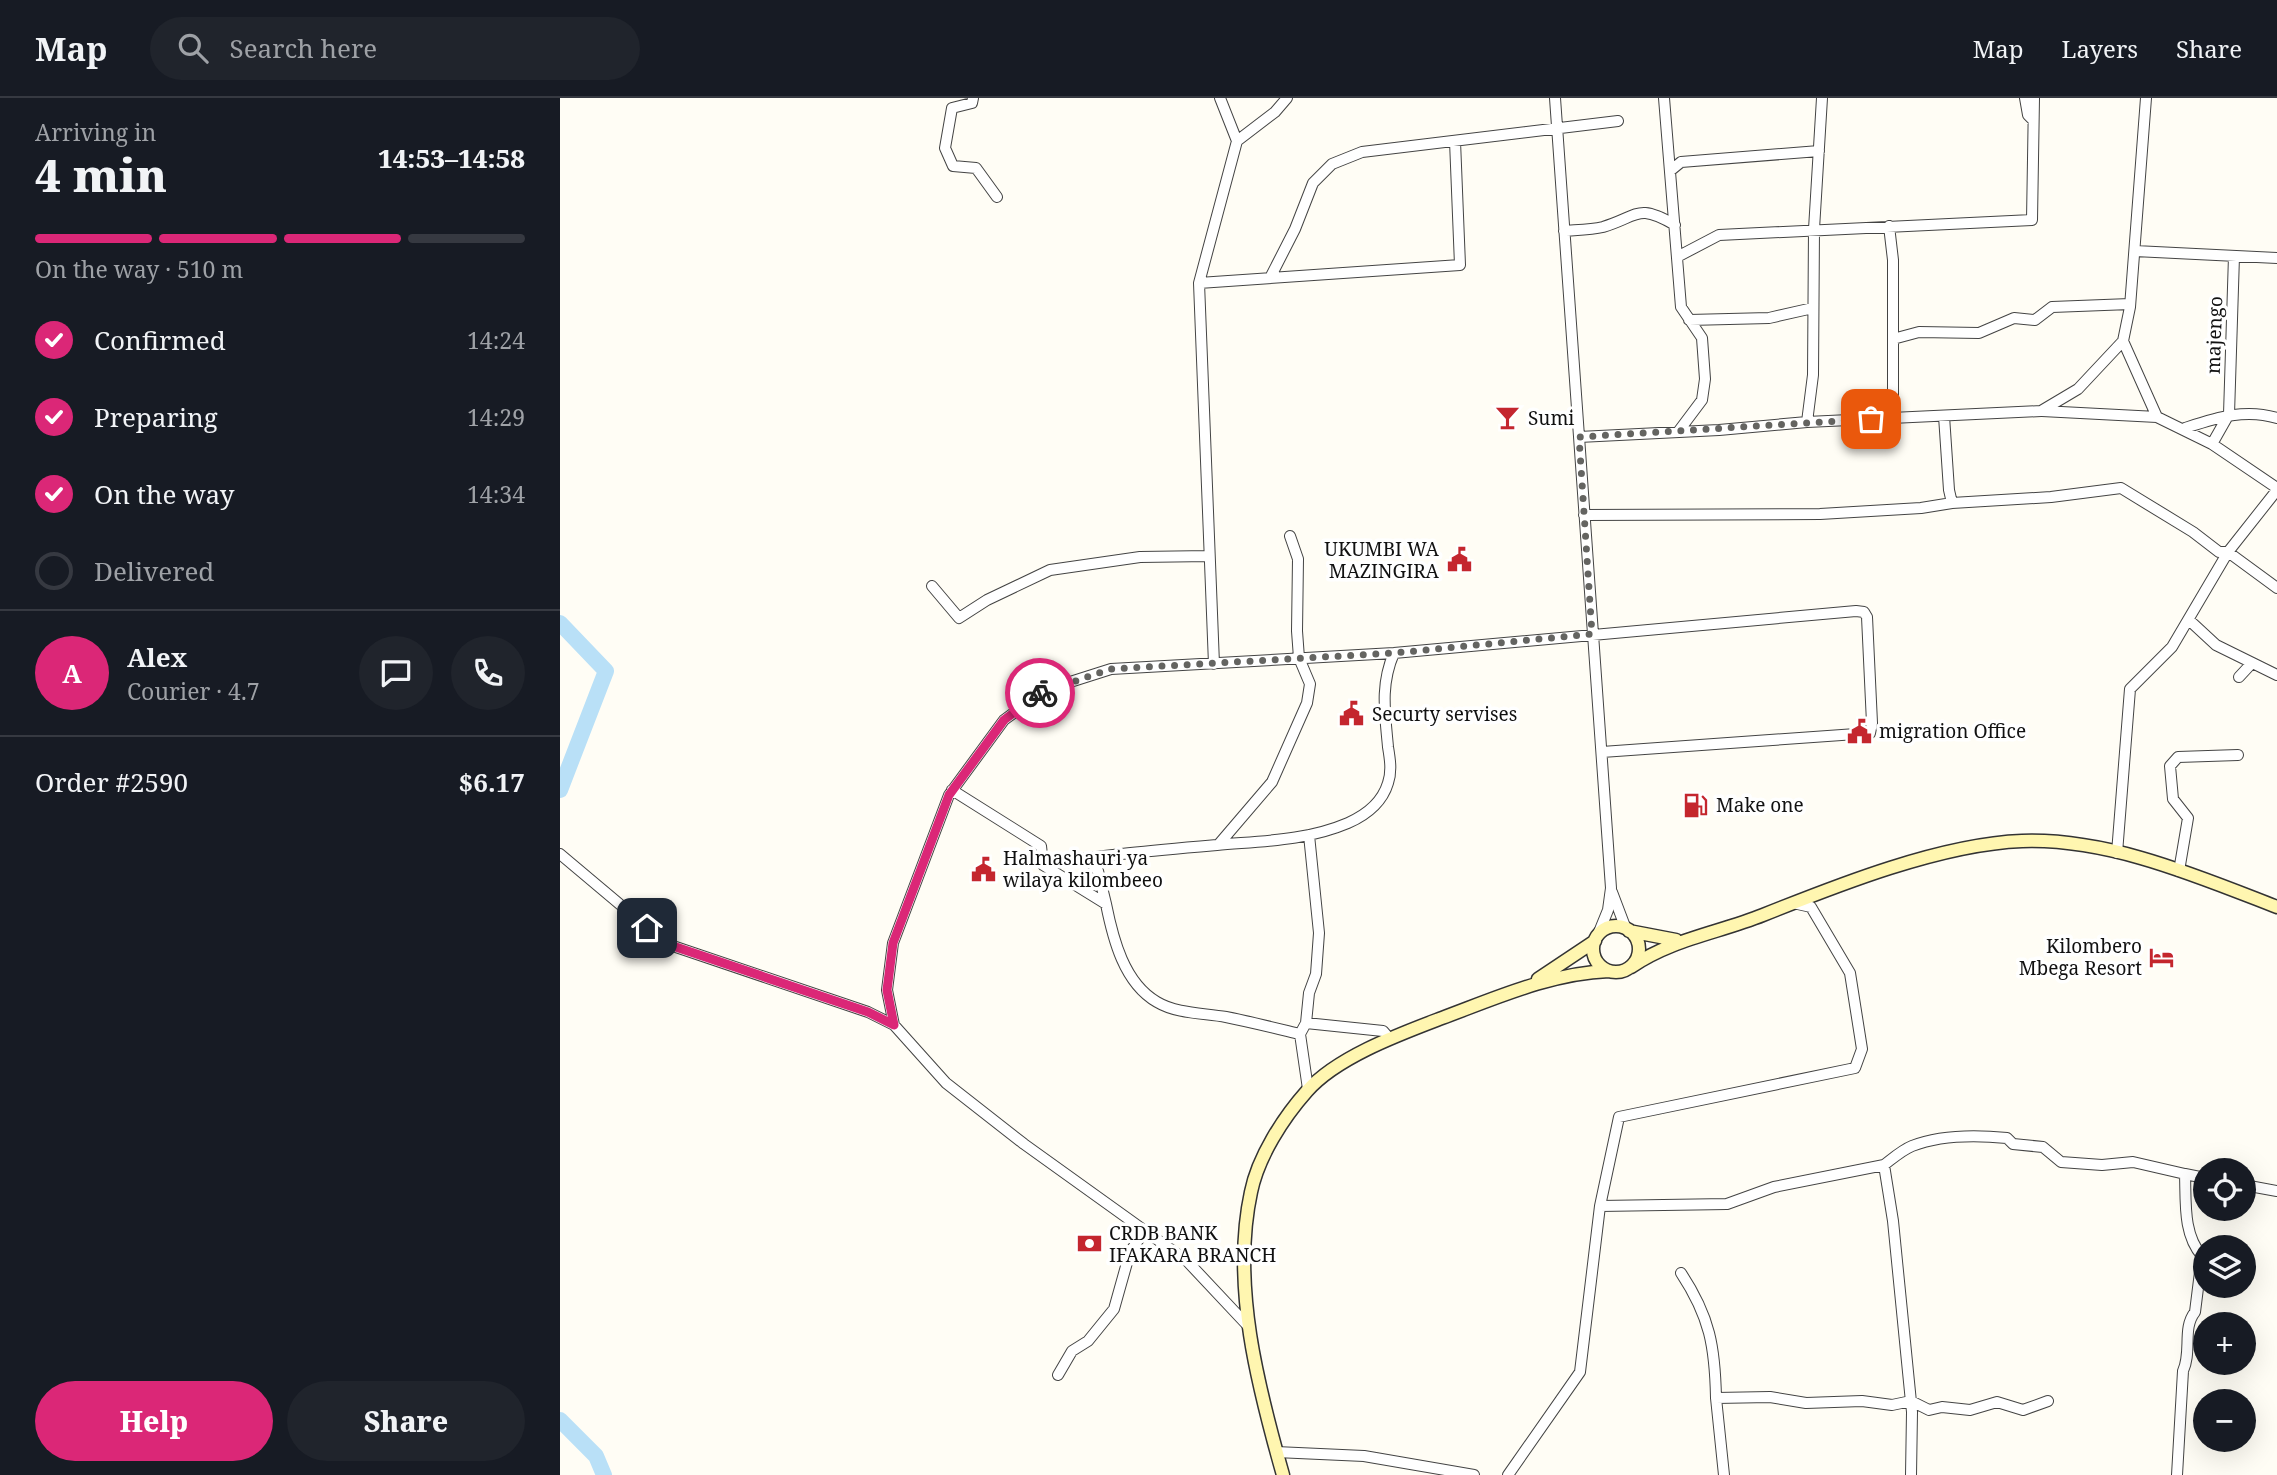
<!DOCTYPE html>
<html lang="en">
<head>
<meta charset="utf-8">
<style>
  :root { --surface:#171b24; --page:#20242c; --text:#f1f3f6; --muted:#9ea1a6; --line:#363941; --accent:#db2777 }
  body { margin:0; font-family:"Noto Serif",serif; background:var(--page); color:var(--text); height:100vh; display:flex; flex-direction:column; font-size:26px; white-space:nowrap }
  * { box-sizing:border-box; margin:0 }
  p { font-size:23px; color:var(--muted) }
  .icon { flex:none; width:38px; height:38px; fill:none; stroke:currentColor; stroke-width:2; stroke-linecap:round; stroke-linejoin:round }
  .map { position:relative; flex:1; overflow:hidden }
  .drawer { display:flex; flex-direction:column; background:var(--surface); width:560px }
  .drawer>* { flex:none }
  .fabs { position:absolute; left:1633px; top:1060px; display:grid; gap:14px }
  .fabs a { display:grid; place-items:center; width:63px; height:63px; border-radius:50%; background:var(--surface); box-shadow:0 7px 28px #0002; font-size:35px }
  .pin { position:absolute; display:grid; place-items:center; width:60px; height:60px; color:#fff; margin:-30px; border-radius:14px; box-shadow:0 4px 10px #0006 }
  .courier { position:absolute; display:grid; place-items:center; width:70px; height:70px; margin:-35px; border:5px solid #db2777; border-radius:50%; background:#fff; color:#222; box-shadow:0 2px 9px #0007 }
  .head em { font-style:normal; font-weight:800 }
  .head div { display:flex; flex-direction:column-reverse }
  .head { display:flex; align-items:center; justify-content:space-between; height:119px; padding:0 35px }
  h1 { font-size:46px; font-weight:800; line-height:52px }
  .bar { display:grid; grid-template-columns:repeat(4,1fr); gap:10px 7px; align-content:center; height:84px; padding:0 35px }
  .bar i { height:9px; border-radius:5px; background:var(--line) }
  .bar .active { background:var(--accent) }
  .bar p { grid-column:span 4 }
  .line { display:flex; align-items:center; gap:18px; padding:0 35px; border-top:2px solid var(--line) }
  .line div { flex:1 }
  .round { display:grid; place-items:center; flex:none; width:74px; height:74px; border-radius:37px; background:var(--page) }
  ol { padding:0 35px; list-style:none }
  li { display:flex; align-items:center; gap:21px; height:77px }
  li p { margin-inline-start:auto }
  li .icon { padding:7px; border-radius:50%; background:var(--accent); color:#fff; stroke-width:4 }
  li:last-child { color:var(--muted) }
  li i { width:38px; height:38px; border:4px solid var(--line); border-radius:50% }
  .cta { display:flex; gap:14px; margin-top:auto; padding:14px 35px }
  .cta a { flex:1; height:80px; border-radius:42px; background:var(--accent); color:#fff; font-size:28px; font-weight:800; line-height:80px; text-align:center }
  .cta a+a { background:var(--page); color:var(--text) }
  header { display:flex; align-items:center; gap:42px; box-sizing:border-box; height:98px; padding:0 35px; background:var(--surface); border-bottom:2px solid var(--line) }
  header strong { font-size:33px }
  nav { display:flex; gap:38px; margin-inline-start:auto; font-size:24px }
  .search { width:490px; height:63px; background:var(--page); display:flex; align-items:center; gap:18px; box-sizing:border-box; padding:0 24px; border-radius:38px; color:var(--muted); font-size:26px }
  main { display:flex; flex:1; min-height:0 }
  .map>svg:first-child { display:block }
</style>
</head>
<body>
<header>
<strong>Map</strong>
<div class="search"><svg class="icon" aria-label="search" viewBox="0 0 24 24"><circle cx="10" cy="10" r="6"/><path d="M15 15l6 6"/></svg>Search here</div>
<nav><a>Map</a><a>Layers</a><a>Share</a></nav>
</header>
<main>
<section class="drawer">
<div class="head"><div><h1>4 min</h1><p>Arriving in</p></div><em>14:53–14:58</em></div>
<div class="bar"><i class="active"></i><i class="active"></i><i class="active"></i><i></i><p>On the way · 510 m</p></div>
<ol>
<li><svg class="icon" aria-label="check" viewBox="0 0 24 24"><path d="M5 12l5 5 9-10"/></svg>Confirmed<p>14:24</p></li>
<li><svg class="icon" aria-label="check" viewBox="0 0 24 24"><path d="M5 12l5 5 9-10"/></svg>Preparing<p>14:29</p></li>
<li><svg class="icon" aria-label="check" viewBox="0 0 24 24"><path d="M5 12l5 5 9-10"/></svg>On the way<p>14:34</p></li>
<li><i></i>Delivered</li>
</ol>
<div class="line" style="height:126px"><b class="round" style="background:var(--accent);color:#fff">A</b><div><b>Alex</b><p>Courier · 4.7</p></div><a class="round"><svg class="icon" aria-label="chat" viewBox="0 0 24 24"><path d="M4 5h16v11H9l-5 4z"/></svg></a><a class="round"><svg class="icon" aria-label="phone" viewBox="0 0 24 24"><path d="M5 4h4l2 5-3 2q2 4 5 5l2-3 5 2v4C11 20 4 13 5 4z"/></svg></a></div>
<div class="line" style="height:91px"><div>Order #2590</div><b>$6.17</b></div>
<div class="cta"><a>Help</a><a>Share</a></div>
</section>
<div class="map">
<svg width="1717" height="1377" viewBox="0 0 1717 1377">
  <rect width="100%" height="100%" fill="#fffdf5"/>
  <g fill="none" stroke-linecap="round" stroke-linejoin="round">
    <!-- river -->
    <path stroke="#b9e0f7" stroke-width="16" d="M0,525L46,573L0,692
      M0,1322L36,1358L44,1377"/>
    <defs>
      <path id="minor" d="M413,0L412,5L392,10L385,50L393,68L416,70L437,99
        M995,0L1051,790L1048,812L1037,839
        M1104,0L1121,209L1142,240L1145,281L1142,302L1118,334
        M1465,0L1468,17L1473,22
        M677,43L715,14L727,0
        M1110,73L1121,64L1259,53
        M1329,128L1333,162V320
        M1004,133C1016,132 1031,132 1043,129C1079,118 1077,105 1115,127
        M1575,153L1717,160
        M1117,159L1159,137L1472,122L1474,0
        M710,180L735,131L753,85L772,66L802,54L1058,23
        M639,185L900,167L895,43
        M1129,222L1209,220L1253,210
        M1333,241L1359,234L1419,235L1454,220L1475,222L1492,209L1570,206
        M1563,243L1597,319L1652,346L1717,390
        M1482,313L1597,319
        M1384,318L1389,392L1392,405L1491,399L1561,390L1633,434L1659,454H1668L1612,549L1570,591L1557,755
        M1247,324L1253,277L1254,131L1262,0
        M1625,330C1656,320 1685,310 1717,320
        M1019,339L1159,332L1247,324L1481,313L1518,291L1563,243L1570,209L1586,0
        M1652,346L1669,316L1674,158
        M1717,392L1668,454L1717,490
        M1024,417L1260,416L1361,410L1392,405
        M372,488L399,520L427,502L490,472L580,459L649,458
        M1629,522L1656,547L1717,577
        M654,566L639,185L677,43L660,0
        M1679,579L1692,565
        M392,692L481,748L483,767L546,806C553,841 564,885 597,904C617,916 644,915 666,919C691,924 715,930 740,936
        M659,746L712,684L747,605L750,586L739,560L737,533L738,461L730,438
        M0,756L107,846L308,914L334,927L386,985L464,1046L627,1163L689,1229
        M527,760L538,773L546,806
        M483,767C540,757 599,752 657,747C701,743 746,743 788,725C806,717 822,705 828,685C832,673 830,661 828,649C825,615 820,587 834,555
        M1619,773L1628,720L1613,701L1610,668L1618,659L1678,657
        M1052,794L1066,831
        M746,925L823,933L829,940
        M334,927L327,892L333,845L389,697L444,622L485,592L551,571L834,555L1296,513L1304,514L1307,519L1312,625L1310,635L1042,654
        M748,991L740,936L746,925L749,895L756,876L759,835L749,737
        M1324,1067C1332,1061 1342,1052 1352,1048C1380,1037 1417,1037 1447,1040L1453,1046L1483,1049L1501,1064L1542,1067L1573,1064L1625,1076C1626,1105 1623,1136 1642,1158L1635,1214C1622,1230 1632,1254 1623,1273L1617,1377
        M1625,1076L1645,1080
        M1684,1087L1717,1093
        M1040,1108L1167,1106L1214,1089L1324,1067L1333,1123L1352,1314L1351,1377
        M1121,1175C1150,1219 1155,1249 1156,1300
        M498,1277L512,1253L528,1243L554,1211L570,1154L585,1132
        M716,1354L804,1358L914,1377
        M948,1377L1020,1274L1040,1108L1059,1019L1295,970L1302,951L1290,875L1251,809L1233,805
        M1164,1377L1156,1300L1210,1299L1246,1305L1302,1303L1332,1307L1351,1303L1369,1312L1382,1309L1410,1312L1437,1304L1463,1312L1488,1303"/>
      <path id="secondary" d="M1033 851a23 23 0 1 1 46 0a23 23 0 1 1-46 0Z
        M1069,833L1116,842
        M1071,869C1112,841 1158,835 1203,817C1278,787 1381,746 1462,743C1549,740 1637,778 1717,809
        M978,881L1035,843
        M723,1377C698,1289 671,1186 691,1094C698,1059 723,1020 747,993C777,959 840,936 882,920C936,900 991,875 1049,873"/>
    </defs>
    <!-- minor casing -->
    <use href="#minor" stroke="#444" stroke-width="12"/>
    <!-- secondary casing -->
    <use href="#secondary" stroke="#333" stroke-width="15"/>
    <!-- minor -->
    <use href="#minor" stroke="#fff" stroke-width="10"/>
    <!-- secondary -->
    <use href="#secondary" stroke="#fff6b0" stroke-width="12"/>
  </g>
  <g fill="none" stroke-linecap="round" stroke-linejoin="round">
    <!-- done -->
    <path stroke="#646461" stroke-width="7" stroke-dasharray="0 12.6" d="M480,595L551,571L834,555L1032,536L1019,339L1311,321"/>
    <!-- route -->
    <path stroke="#db2777" stroke-width="9" d="M87,830L107,846L308,914L334,927L327,892L333,845L389,697L444,622L480,595"/>
  </g>
  <!-- icons -->
  <defs>
    <symbol id="bar-bare" viewBox="-9 -9 18 18"><path d="M-6-5H6L.8 .8V4.5H3.5V6h-7V4.5H-.8V.8Z" fill="#c4262e" stroke="#fff" stroke-width="2.5" paint-order="stroke"/></symbol>
    <symbol id="civic-bare" viewBox="-9 -9 18 18"><path d="M-.6-6.5H3V-4.5H.6V-3L4-1V1h2V6H-6V1h2V-1L-.6-3ZM-1.2 2.5V6h2.4V2.5Z" fill="#c4262e" stroke="#fff" stroke-width="2.5" paint-order="stroke"/></symbol>
    <symbol id="fuel-bare" viewBox="-9 -9 18 18"><path d="M-5.5-6h7V0h2V4h1.3V-2.5L3-4.5l.8-.8L6-3V5H2.5V1h-1V6h-7ZM-4.2-4.7v3.2H.2V-4.7Z" fill="#c4262e" stroke="#fff" stroke-width="2.5" paint-order="stroke"/></symbol>
    <symbol id="hotel-bare" viewBox="-9 -9 18 18"><path d="M-6-4.5h1.5V1H6V5H4.5V3h-9V5H-6ZM-4 0a1.8 1.8 0 1 1 3.6 0ZM.5 0V-2.5h3Q6-2.5 6 0Z" fill="#c4262e" stroke="#fff" stroke-width="2.5" paint-order="stroke"/></symbol>
    <symbol id="bank-bare" viewBox="-9 -9 18 18"><path d="M-6-4H6V4H-6ZM0-2.3a2.3 2.3 0 1 0 0 4.6a2.3 2.3 0 1 0 0-4.6Z" fill="#c4262e" stroke="#fff" stroke-width="2.5" paint-order="stroke"/></symbol>
  </defs>
  <g fill-rule="evenodd">
    <use href="#bar-bare" x="930" y="302" width="35" height="35"/>
    <use href="#civic-bare" x="882" y="444" width="35" height="35"/>
    <use href="#civic-bare" x="774" y="598" width="35" height="35"/>
    <use href="#civic-bare" x="1282" y="616" width="35" height="35"/>
    <use href="#fuel-bare" x="1118" y="690" width="35" height="35"/>
    <use href="#civic-bare" x="406" y="754" width="35" height="35"/>
    <use href="#hotel-bare" x="1584" y="842" width="35" height="35"/>
    <use href="#bank-bare" x="512" y="1128" width="35" height="35"/>
  </g>
  <g text-anchor="middle" dominant-baseline="central" stroke-width="7" stroke-linejoin="round" paint-order="stroke">
    <!-- street labels -->
    <g font-size="19" fill="#111" stroke="#fff">
      <text transform="translate(1654 237) rotate(-88)">majengo</text>
    </g>
    <!-- poi labels -->
    <g font-size="19" fill="#111" stroke="#fff" text-anchor="start">
      <text x="968" y="320">Sumi</text>
      <text x="879" y="451" text-anchor="end">UKUMBI WA<tspan x="879" dy="22">MAZINGIRA</tspan></text>
      <text x="812" y="616">Securty servises</text>
      <text x="1319" y="633">migration Office</text>
      <text x="1156" y="707">Make one</text>
      <text x="443" y="760">Halmashauri ya<tspan x="443" dy="22">wilaya kilombeeo</tspan></text>
      <text x="1582" y="848" text-anchor="end">Kilombero<tspan x="1582" dy="22">Mbega Resort</tspan></text>
      <text x="549" y="1135">CRDB BANK<tspan x="549" dy="22">IFAKARA BRANCH</tspan></text>
    </g>
  </g>
</svg>
<div class="fabs">
<a><svg class="icon" aria-label="locate" viewBox="0 0 24 24"><circle cx="12" cy="12" r="6"/><path d="M12 2v4M12 18v4M2 12h4M18 12h4"/></svg></a>
<a><svg class="icon" aria-label="layers" viewBox="0 0 24 24"><path d="M12 4l9 5-9 5-9-5zM3 14l9 5 9-5"/></svg></a>
<a>+</a>
<a>−</a>
</div>
<div class="pin" style="left:1311px;top:321px;background:#ea580c"><svg class="icon" aria-label="bag" viewBox="0 0 24 24"><path d="M5 8h14l-1 12H6zM9 8a3 3 0 0 1 6 0"/></svg></div>
<div class="pin" style="left:87px;top:830px;background:#1f2937"><svg class="icon" aria-label="home" viewBox="0 0 24 24"><path d="M3 11l9-7 9 7M6 9v11h12V9"/></svg></div>
<div class="courier" style="left:480px;top:595px"><svg class="icon" aria-label="bike" viewBox="0 0 24 24"><circle cx="6" cy="16" r="4"/><circle cx="18" cy="16" r="4"/><path d="M6 16l4-8h5l3 8M10 8l3 8H6M13 5h3"/></svg></div>
</div>
</main>
</body>
</html>
